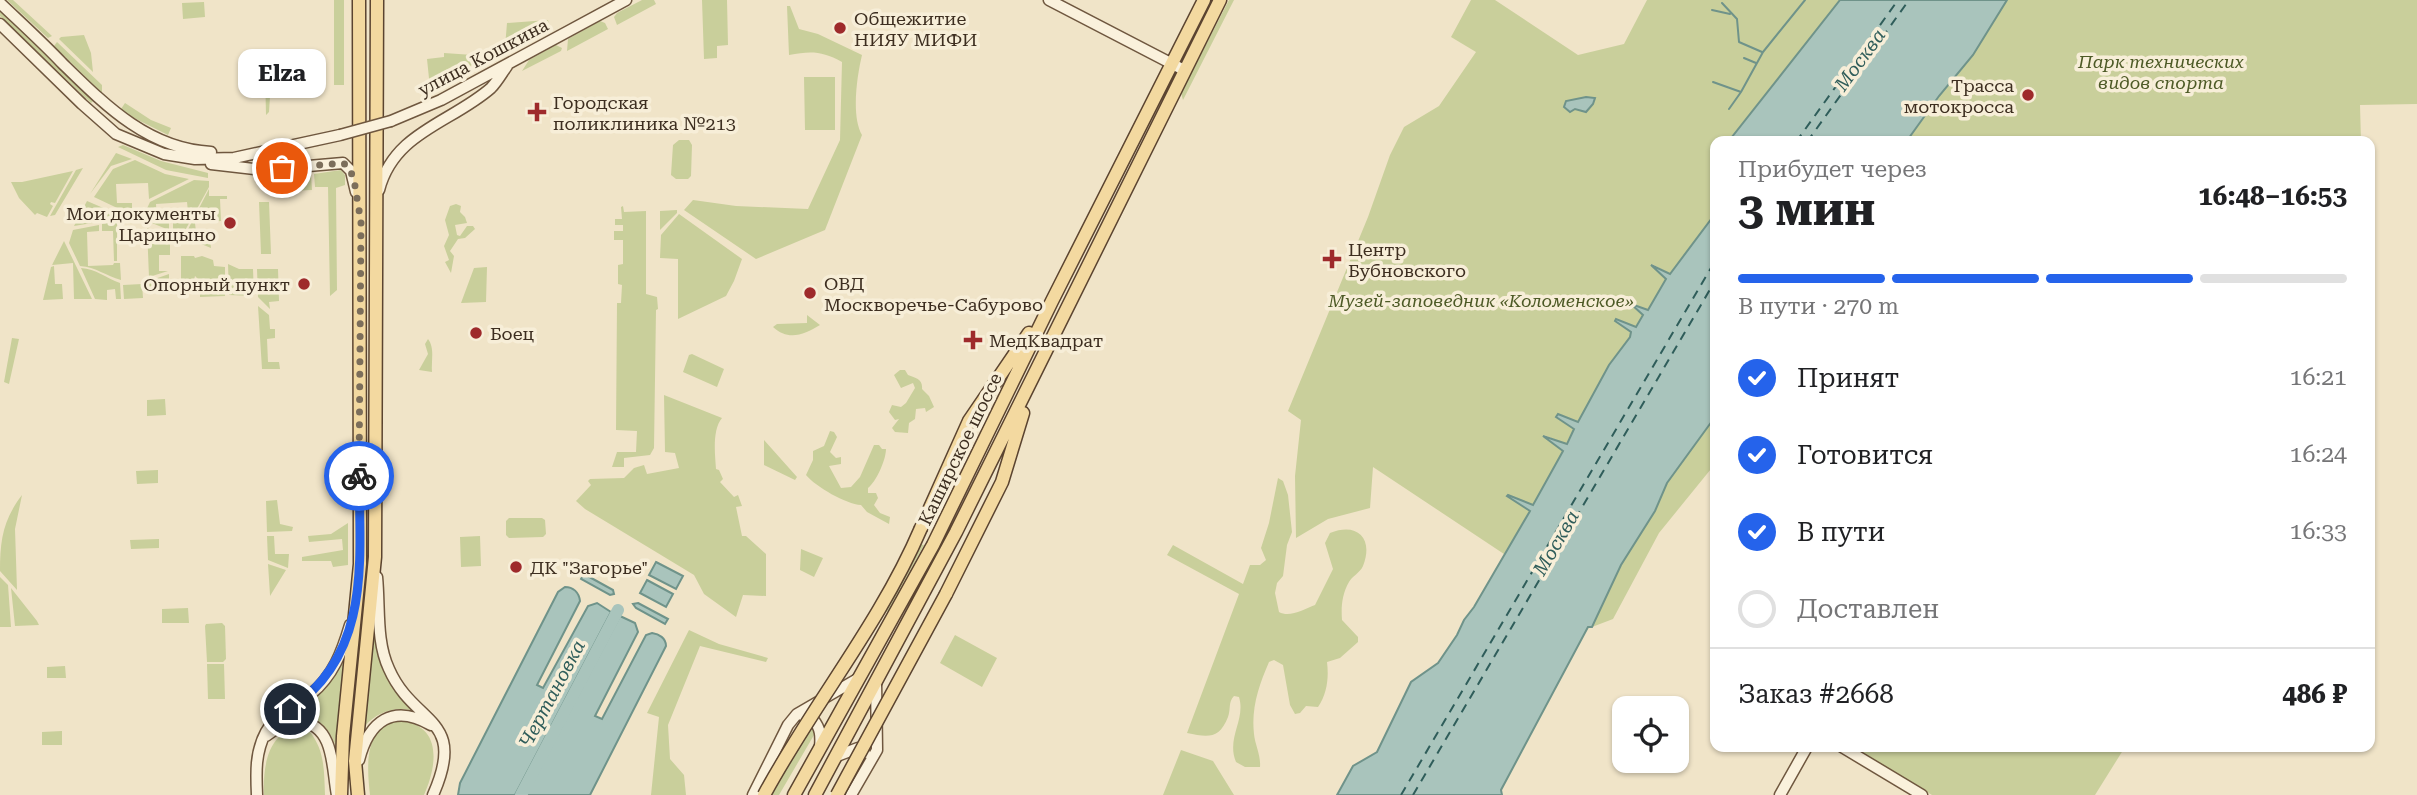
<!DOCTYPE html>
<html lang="ru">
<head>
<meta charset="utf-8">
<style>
  :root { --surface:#fff; --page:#f2f2f2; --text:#202124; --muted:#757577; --line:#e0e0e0; --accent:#2563eb }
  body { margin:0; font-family:"Roboto Serif",serif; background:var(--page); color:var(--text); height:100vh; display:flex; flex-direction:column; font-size:26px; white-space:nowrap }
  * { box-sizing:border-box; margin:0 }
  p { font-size:23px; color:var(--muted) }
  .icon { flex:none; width:38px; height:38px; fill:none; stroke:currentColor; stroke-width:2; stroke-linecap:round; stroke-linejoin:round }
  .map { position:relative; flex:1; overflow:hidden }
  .side { position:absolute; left:1710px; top:136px; width:665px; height:616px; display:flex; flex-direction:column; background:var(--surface); border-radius:14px; box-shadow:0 2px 5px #0004 }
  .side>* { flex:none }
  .controls { position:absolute; left:1612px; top:696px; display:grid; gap:14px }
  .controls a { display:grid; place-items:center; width:77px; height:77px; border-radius:14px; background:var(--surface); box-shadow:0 2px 5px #0004; font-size:35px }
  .pin { position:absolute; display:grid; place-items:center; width:60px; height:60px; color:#fff; margin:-30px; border:4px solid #fff; border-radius:50%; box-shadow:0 2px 7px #0007 }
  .courier { position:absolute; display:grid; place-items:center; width:70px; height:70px; margin:-35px; border:5px solid #2563eb; border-radius:50%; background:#fff; color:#222; box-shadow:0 2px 9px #0007 }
  .bubble { position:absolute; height:49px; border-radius:14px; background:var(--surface); box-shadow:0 2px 5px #0004; font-size:23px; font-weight:700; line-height:49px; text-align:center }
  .head em { font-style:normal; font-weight:700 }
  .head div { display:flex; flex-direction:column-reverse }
  .head { display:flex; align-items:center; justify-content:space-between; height:119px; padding:0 28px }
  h1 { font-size:46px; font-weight:700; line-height:52px }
  .bar { display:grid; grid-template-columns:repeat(4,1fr); gap:10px 7px; align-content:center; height:84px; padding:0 28px }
  .bar i { height:9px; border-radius:5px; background:var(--line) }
  .bar .selected { background:var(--accent) }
  .bar p { grid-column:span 4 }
  .line { display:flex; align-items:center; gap:18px; padding:0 28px; border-top:2px solid var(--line) }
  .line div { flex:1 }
  ol { padding:0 28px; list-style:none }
  li { display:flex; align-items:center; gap:21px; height:77px }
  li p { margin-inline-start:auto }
  li .icon { padding:7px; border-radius:50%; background:var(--accent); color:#fff; stroke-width:4 }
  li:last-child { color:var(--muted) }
  li i { width:38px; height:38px; border:4px solid var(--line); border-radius:50% }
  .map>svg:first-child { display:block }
</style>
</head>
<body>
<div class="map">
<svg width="2417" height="795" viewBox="0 0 2417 795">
  <rect width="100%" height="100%" fill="#f0e4c8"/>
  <!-- green -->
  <path fill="#c9cf9b" d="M7,0H13L52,36L48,38Z
    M334,0H344V85H334Z
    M642,0H654L656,4L617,25L614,17L617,13Z
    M702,0H727L728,45L717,46V58L704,59Z
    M1229,0H1234L1183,100L1181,93Z
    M1471,0H1495L1578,55L1624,44L1647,0H1840L1728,142H1715V214L1670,274L1652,264L1666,279L1648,310L1632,304L1644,315L1636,328L1617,319L1615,321L1631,332L1630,337L1609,365L1578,422L1558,414L1557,416L1574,429L1566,444L1544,435L1563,451L1533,505L1508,495L1531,510L1504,554L1373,467L1370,508L1328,519L1296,538L1295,476L1301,420L1288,411L1368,217L1390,155L1404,127L1439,106L1476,52L1451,37Z
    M2007,0H2417V104L2360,105L2361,142H1906L1939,96L1973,55Z
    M204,2L205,17L183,19L182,3Z
    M787,6H790L799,29L818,34L862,55C857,76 851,116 862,135L825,230L756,259L684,210L693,200L736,206L808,209L840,140L842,62C822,51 811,51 789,55Z
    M0,8L94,100L91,103L0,16Z
    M548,20L549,24L505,47L507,23Z
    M600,21L605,23L608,29L567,51L568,39Z
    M84,35L91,53L93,72L59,39L61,37Z
    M57,42L102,85V93L54,46Z
    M556,45L562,48L561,51L522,71L529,60Z
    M444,53L473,55L479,61L430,88L427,59L444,57Z
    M265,72H276V79L281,80L278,88L273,89L270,96L269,112L266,115Z
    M804,77H835V130H805Z
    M125,103L151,120L171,128L168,135L130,116L121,109Z
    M679,140H689L692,145L691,176L688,179H676L671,175L673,145Z
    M123,145L161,161L208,173V178L166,170L118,147Z
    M116,153L132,159L111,166L90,194Z
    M135,160L165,174L189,179L149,199L148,183L116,184L117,203H132V215L94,197L113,169Z
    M83,168L55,215L50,216L76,170Z
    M341,170L345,175V185L336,188L337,290L330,296L328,187H315L314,174Z
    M73,171L55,203L51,202L50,204L53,206L47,217L37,213L35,215L19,198L11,182H22Z
    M311,175L312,190L288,191L287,178Z
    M194,180L209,181V187L182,236L173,232V223L189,222L187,202L156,204L157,223H169V230L142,219L150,202Z
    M209,189V196H227V199H220L221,221L195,223L197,241L210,240L211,248L184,237Z
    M87,201L115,213L116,219L74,226Z
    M259,202H269L271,254H261Z
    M456,204L461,206L460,212L465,217L467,223L455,225L457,235L460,236L467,226H473L475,229L465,238L458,239L450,251L454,256L451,273L445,262L449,260L444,246L449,235L445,220L450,206Z
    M623,206L624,212L646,211V294L657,297L658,309L656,310L654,448L650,455L624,458V467H612L617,452H636L637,431L616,430L617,303H621L622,285L618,284V265L623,264V240H614V231H623V225H615V219H622L621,207Z
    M677,210V213L660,230V211Z
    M679,214L742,259L734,281L726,296L678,319V259L660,258L661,235Z
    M117,221V261H114L113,231H102V224Z
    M99,225V231L87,232L88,266L113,265L114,263H120L121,280C106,276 96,267 80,266L69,243L73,230Z
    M147,228L170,237V255H159V271H168L149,277Z
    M64,241L92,299H74L73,263L52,265Z
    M181,256H194L195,258L202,256L213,260L214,266L225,267V296L200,297V281L195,276L194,280H181Z
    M228,264L239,269H253L254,296L229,295Z
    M54,266L55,284H62L63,299L43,300L51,267Z
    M487,267L486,302L461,303L474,268Z
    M81,268C96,269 106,278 120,283L121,299H116L115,289L107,290V300L95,299Z
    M257,269H278L279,301L269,302L270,309L258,297Z
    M169,274V282L149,293V281Z
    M142,284L143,298L124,299L123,285Z
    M258,306L269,315L270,329H275V338L267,339L268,362H279L280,369H262Z
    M807,315L820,325C804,335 788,341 773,327L777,324L807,323Z
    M12,338L19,339L9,384L4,382Z
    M428,339C435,348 431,361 432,372L419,370L428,354L425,344Z
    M692,354L724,369L717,387L683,372L689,355Z
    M900,370H905L908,375C916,378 923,379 922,389L929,396L934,407L926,412L925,408L916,409L915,419L909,423L908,433L895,432L892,428L899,419L895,420L889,412L892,405L901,407L906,403L915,388L913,383L901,388L894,375Z
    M664,395L722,418C712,430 715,454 716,469L719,470L723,479L720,482L734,497L738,495L742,506L736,507L742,536H746L766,554V596L743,595L736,617L704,594L694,575L585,509L576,501L591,485L588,481L590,479L624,478L634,468L644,465L647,474L679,468L675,453L665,452Z
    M165,399L166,415L147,416V400Z
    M1714,418L1715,464L1659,533L1613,619L1592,627L1621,565L1655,511L1667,483Z
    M830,431L834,432L837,437L830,452L836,458L841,457V464L829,466L841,488L851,487L860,477L874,445H879L882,449H886C886,460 876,482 868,488V493H876L878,498L874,505L880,513L890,517L889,524L867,512L861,505C846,504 816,487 806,475L813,460V451L824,446Z
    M764,440L797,477L795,480L764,465Z
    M158,470V483L137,484L136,471Z
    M1278,478L1283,481L1288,495L1292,532L1287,545L1283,576L1277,583L1275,593L1279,612C1290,618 1304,609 1315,605L1333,569L1325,543L1330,533C1357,522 1374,538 1363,566C1360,573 1352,576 1349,582C1342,594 1341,607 1342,620L1358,637V642L1340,658L1327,662C1329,678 1327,694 1318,707L1306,706L1300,713L1295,714L1290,705L1283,665L1274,660L1269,662C1259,685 1251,708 1254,734C1255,745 1261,755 1260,767H1245L1236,762C1226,738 1246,720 1239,697L1234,696C1228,702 1231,709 1228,717C1219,740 1207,737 1187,733L1239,594L1167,555L1173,545L1243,584L1250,565H1260L1266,560L1261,548L1269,523Z
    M22,495L15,529L17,590L0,571C0,540 3,520 22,495Z
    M277,500L280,524L293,527L292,531L267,532L266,501Z
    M509,518H542L545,520L546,534L543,537L509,538L506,535V521Z
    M348,523V565L333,567L331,561H302V557L343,550L342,539L309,542L308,536L331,534Z
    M267,536H274L275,554H289L288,568L268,560Z
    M480,536L481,566L461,567L460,537Z
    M159,539V548L131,549L130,540Z
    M919,544L924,545L888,611L884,613Z
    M801,549L823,558L814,577L800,570Z
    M268,564L286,570L270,596V595Z
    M0,577L8,585L11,627H0Z
    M11,588L37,621L39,625L15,626Z
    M188,608L189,623H162V609Z
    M222,623L225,626L226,659L223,662H207L205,626L206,624Z
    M375,627L377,643L417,712C398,705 378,711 365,726Z
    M689,630L719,644L768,658L766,662L700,646L668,725L670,759L684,775L686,795H651L659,717L647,713Z
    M955,635L997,658L982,687L940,663Z
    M344,656H346L337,748C325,719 317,719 290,714Z
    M207,664H224L225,699H208Z
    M65,666L66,678H47V667Z
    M400,721C443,725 437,766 424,795H370C367,768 363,725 400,721Z
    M806,724L813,727L814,735L779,795H762Z
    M293,729L310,732C325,751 324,771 325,795H264C263,771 266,737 293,729Z
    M62,731V745H42V732Z
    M1851,747H2125L2095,795H1932Z
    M1181,750L1213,761L1234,795H1163Z"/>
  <!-- water -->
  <path fill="#a9c4bc" stroke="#6f938a" stroke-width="2" d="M1840,0H2007L1973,55L1939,96L1906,142H1728Z
    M1586,97L1595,98L1593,104L1586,112L1575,109L1570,112L1564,107L1566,101Z
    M1715,214V417L1667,483L1655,511L1621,565L1592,627H1588L1501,790L1502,795H1337L1353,766L1377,752L1411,682L1438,663L1457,635L1464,620L1474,607L1530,511L1507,496L1508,495L1533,505L1563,451L1543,436L1567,444L1574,429L1556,417L1558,414L1578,422L1609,365L1630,337L1631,332L1615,321L1616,319L1636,327L1643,315L1631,304L1648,310L1666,279L1651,265L1670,274Z
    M656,562L683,576L676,589L649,575Z
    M584,574L613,590L614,594L610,595L581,579Z
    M647,580L673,594L666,607L640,593Z
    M565,587C573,587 579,592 580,601L537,685L543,688L588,606L597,603L611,612L515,795H458L460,783L558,592Z
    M638,603L668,619L665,624L636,608L633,604Z
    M620,616L635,623L638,632L595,716L602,719L646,635L652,633C659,634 666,638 666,646L590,795H525Z"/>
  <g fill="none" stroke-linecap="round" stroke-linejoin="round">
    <!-- stream -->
    <path stroke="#6f938a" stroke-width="2" d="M1722,3L1737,19L1739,42L1762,52
      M1712,10L1730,14
      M1744,58L1756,63
      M1713,82L1741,92
      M1729,109L1741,92L1763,52L1805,0"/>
    <!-- river -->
    <path stroke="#a9c4bc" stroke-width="12" d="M521,795L618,610"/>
    <!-- ferry -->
    <path stroke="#2f5d5a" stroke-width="2" stroke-dasharray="9 7" stroke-linecap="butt" d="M1796,142L1898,0
      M1807,142L1909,0
      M1401,795L1715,261
      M1413,795L1715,281"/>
    <defs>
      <path id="secondary" d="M1049,0L1184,70
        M0,3C21,23 42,42 62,63C105,105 148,149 211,152
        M0,24L82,104L116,134L164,154L195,159L234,158L340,135
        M391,121L441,100L626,0
        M211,164L262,170L343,163L351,171L356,192
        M379,190C394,132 451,123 491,88C497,82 502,73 507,66
        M377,577C380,607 376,642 389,669C414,726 468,716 433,795
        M804,717L813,719C821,729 821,736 820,748
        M266,736C276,728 288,721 301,722C335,725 332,771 337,795
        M1842,747L1922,795
        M837,756L858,748L865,753
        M359,760C369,721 393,703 431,725
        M257,795C256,773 255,752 266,732C276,714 296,707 311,694C333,676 342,652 350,625
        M753,795L788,725L797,714L859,678
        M851,795L877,750L876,681
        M1780,795L1807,747"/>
      <path id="primary" d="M921,528L969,421L1029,333
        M946,594L1002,482L1023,413
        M341,795L343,736L360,564L359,0
        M358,795L355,761L375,557L377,0
        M794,795L933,545L1052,301L1204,0
        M815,795L956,532L1220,0"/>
    </defs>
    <!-- secondary casing -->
    <use href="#secondary" stroke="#6f573f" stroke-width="13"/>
    <!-- primary casing -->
    <use href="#primary" stroke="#5b4430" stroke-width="15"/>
    <!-- secondary -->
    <use href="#secondary" stroke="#faf1dc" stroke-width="10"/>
    <!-- primary -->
    <use href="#primary" stroke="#f3d9a0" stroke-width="12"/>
    <defs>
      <path id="secondary-bridge" d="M340,135L391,121"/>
      <path id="primary-bridge" d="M764,795C813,704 880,624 921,528
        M837,795L946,594"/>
    </defs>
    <!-- secondary-bridge casing -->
    <use href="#secondary-bridge" stroke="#6f573f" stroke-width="13" stroke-linecap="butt"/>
    <!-- primary-bridge casing -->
    <use href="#primary-bridge" stroke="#5b4430" stroke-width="15" stroke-linecap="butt"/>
    <!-- secondary-bridge -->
    <use href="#secondary-bridge" stroke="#faf1dc" stroke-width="10"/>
    <!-- primary-bridge -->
    <use href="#primary-bridge" stroke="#f3d9a0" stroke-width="12"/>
  </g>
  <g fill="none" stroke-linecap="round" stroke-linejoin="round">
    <!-- done -->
    <path stroke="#7c6e5b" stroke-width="7" stroke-dasharray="0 12.6" d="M282,168L343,163L349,167L354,180L361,222L359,476"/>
    <!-- route -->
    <path stroke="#2563eb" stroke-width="9" d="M290,709C371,655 360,562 359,476"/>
  </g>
  <!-- markers -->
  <g fill="#9e2a2b" stroke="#f7eed8" stroke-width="2.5">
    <circle cx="840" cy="28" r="7"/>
    <circle cx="2028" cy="95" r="7"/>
    <path d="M533.5 101.5h7v7h7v7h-7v7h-7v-7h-7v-7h7z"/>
    <circle cx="230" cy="223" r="7"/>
    <path d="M1328.5 248.5h7v7h7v7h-7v7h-7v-7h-7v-7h7z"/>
    <circle cx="304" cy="284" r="7"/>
    <circle cx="810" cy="293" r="7"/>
    <circle cx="476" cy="333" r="7"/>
    <path d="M969.5 329.5h7v7h7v7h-7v7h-7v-7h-7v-7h7z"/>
    <circle cx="516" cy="567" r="7"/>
  </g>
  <g text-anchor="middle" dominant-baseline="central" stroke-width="7" stroke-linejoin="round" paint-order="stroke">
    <!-- poi labels -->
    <g font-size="18" fill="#3d2e20" stroke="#f7eed8" text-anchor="start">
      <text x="854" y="18">Общежитие<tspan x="854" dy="21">НИЯУ МИФИ</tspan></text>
      <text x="2014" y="85" text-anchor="end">Трасса<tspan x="2014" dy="21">мотокросса</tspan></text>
      <text x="553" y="102">Городская<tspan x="553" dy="21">поликлиника №213</tspan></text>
      <text x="216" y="213" text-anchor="end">Мои документы<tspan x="216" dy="21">Царицыно</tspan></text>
      <text x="1348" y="249">Центр<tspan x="1348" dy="21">Бубновского</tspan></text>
      <text x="824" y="283">ОВД<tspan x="824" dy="21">Москворечье-Сабурово</tspan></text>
      <text x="290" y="284" text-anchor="end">Опорный пункт</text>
      <text x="490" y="333">Боец</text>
      <text x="989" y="340">МедКвадрат</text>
      <text x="530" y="567">ДК "Загорье"</text>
    </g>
    <!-- street labels -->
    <g font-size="18" fill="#3d2e20" stroke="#f7eed8">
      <text transform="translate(483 57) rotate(-28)">улица Кошкина</text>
      <text transform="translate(960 449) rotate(-64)">Каширское шоссе</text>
    </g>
    <!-- park labels -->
    <g font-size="18" font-style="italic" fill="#4d5a26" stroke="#f7eed8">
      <text x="2161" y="61">Парк технических<tspan x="2161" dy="21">видов спорта</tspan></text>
      <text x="1481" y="300">Музей-заповедник «Коломенское»</text>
    </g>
    <!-- water labels -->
    <g font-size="19" font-style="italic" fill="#2f5d5a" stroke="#f7eed8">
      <text transform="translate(1860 60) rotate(-54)">Москва</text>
      <text transform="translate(1556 543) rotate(-60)">Москва</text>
      <text transform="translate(552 694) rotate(-62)">Чертановка</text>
    </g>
  </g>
</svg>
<div class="controls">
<a><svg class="icon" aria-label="locate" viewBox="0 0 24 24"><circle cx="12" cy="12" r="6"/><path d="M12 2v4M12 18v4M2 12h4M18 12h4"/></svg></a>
</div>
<div class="pin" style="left:282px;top:168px;background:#ea580c"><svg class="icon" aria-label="bag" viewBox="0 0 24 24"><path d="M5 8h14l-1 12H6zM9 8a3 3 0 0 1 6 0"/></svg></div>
<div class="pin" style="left:290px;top:709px;background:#1f2937"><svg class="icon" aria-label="home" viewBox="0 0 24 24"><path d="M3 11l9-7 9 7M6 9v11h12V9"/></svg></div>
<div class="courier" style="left:359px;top:476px"><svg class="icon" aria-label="bike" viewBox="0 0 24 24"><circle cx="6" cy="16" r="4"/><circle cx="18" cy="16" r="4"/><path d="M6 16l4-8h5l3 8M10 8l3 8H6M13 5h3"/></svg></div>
<div class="bubble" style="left:238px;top:49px;width:88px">Elza</div>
<section class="side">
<div class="head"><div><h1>3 мин</h1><p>Прибудет через</p></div><em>16:48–16:53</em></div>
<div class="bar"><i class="selected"></i><i class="selected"></i><i class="selected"></i><i></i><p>В пути · 270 m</p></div>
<ol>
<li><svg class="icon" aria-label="check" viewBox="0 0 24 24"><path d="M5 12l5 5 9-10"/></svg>Принят<p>16:21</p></li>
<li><svg class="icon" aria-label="check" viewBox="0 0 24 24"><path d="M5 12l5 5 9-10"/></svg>Готовится<p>16:24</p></li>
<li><svg class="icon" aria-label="check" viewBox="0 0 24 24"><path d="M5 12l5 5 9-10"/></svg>В пути<p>16:33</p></li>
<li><i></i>Доставлен</li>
</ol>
<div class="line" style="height:91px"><div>Заказ #2668</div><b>486 ₽</b></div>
</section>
</div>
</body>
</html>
